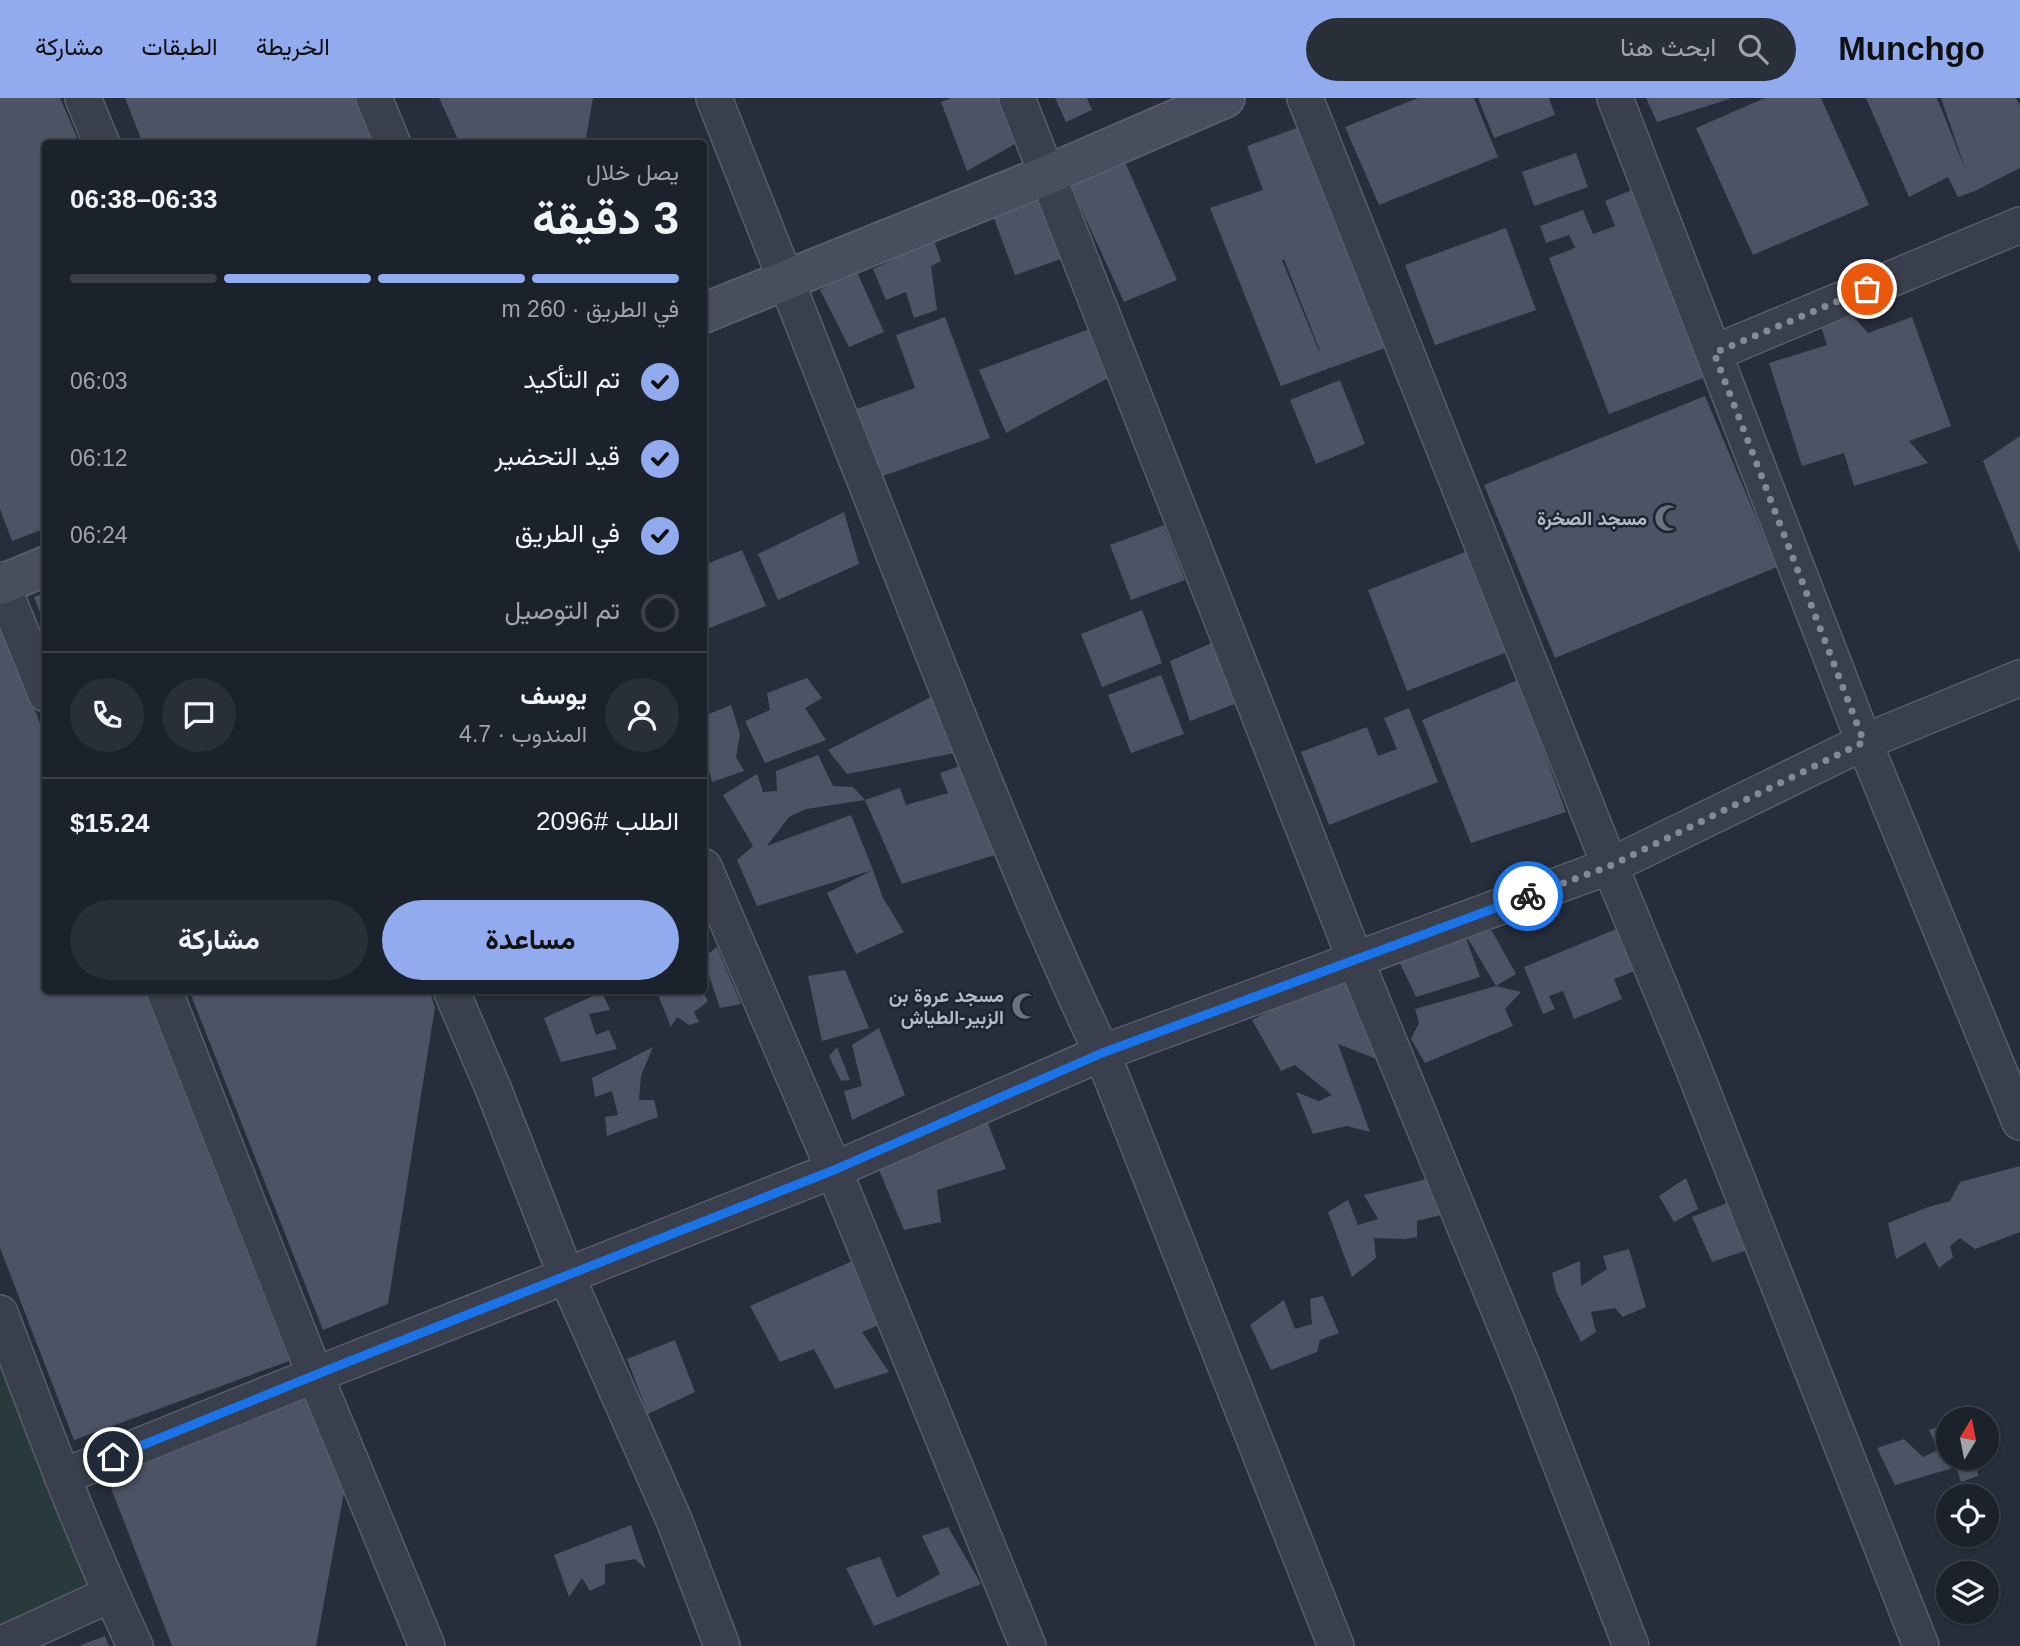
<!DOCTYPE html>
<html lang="ar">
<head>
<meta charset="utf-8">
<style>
  :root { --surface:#1c222c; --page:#292f38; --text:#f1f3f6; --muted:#a0a4a9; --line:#3a3f48; --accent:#92abef }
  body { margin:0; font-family:Helvetica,Vazirmatn,sans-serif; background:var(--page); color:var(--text); direction:rtl; height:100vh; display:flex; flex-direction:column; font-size:26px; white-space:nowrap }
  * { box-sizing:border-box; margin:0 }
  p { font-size:23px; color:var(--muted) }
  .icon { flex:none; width:38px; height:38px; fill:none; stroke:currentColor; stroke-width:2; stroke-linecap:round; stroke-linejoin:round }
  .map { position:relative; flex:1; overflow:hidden; direction:ltr }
  .drawer { position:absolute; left:42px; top:42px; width:665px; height:854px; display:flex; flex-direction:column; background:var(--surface); border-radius:7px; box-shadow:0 2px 5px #0004,0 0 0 2px var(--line); direction:rtl }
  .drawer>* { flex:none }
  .needle { width:46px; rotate:10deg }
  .tools { position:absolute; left:1936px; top:1309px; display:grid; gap:14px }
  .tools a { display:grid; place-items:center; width:63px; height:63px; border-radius:50%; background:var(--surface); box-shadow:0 2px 5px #0004,0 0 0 2px var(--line); font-size:35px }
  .pin { position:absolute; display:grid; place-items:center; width:60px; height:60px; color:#fff; margin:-30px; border:4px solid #fff; border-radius:50%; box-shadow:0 2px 7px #0007 }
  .courier { position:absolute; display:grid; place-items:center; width:70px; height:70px; margin:-35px; border:5px solid #1a73e8; border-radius:50%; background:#fff; color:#222; box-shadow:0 2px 9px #0007 }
  .head em { font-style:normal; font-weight:700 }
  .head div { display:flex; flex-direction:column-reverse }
  .head { display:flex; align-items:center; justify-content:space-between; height:119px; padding:0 28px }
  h1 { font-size:46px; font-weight:700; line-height:52px }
  .bar { display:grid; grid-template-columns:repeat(4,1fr); gap:10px 7px; align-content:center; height:84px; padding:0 28px }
  .bar i { height:9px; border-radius:5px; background:var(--line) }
  .bar .on { background:var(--accent) }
  .bar p { grid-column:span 4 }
  .line { display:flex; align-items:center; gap:18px; padding:0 28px; border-top:2px solid var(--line) }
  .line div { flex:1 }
  .round { display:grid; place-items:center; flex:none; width:74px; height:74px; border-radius:37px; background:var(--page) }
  ol { padding:0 28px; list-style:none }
  li { display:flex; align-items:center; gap:21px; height:77px }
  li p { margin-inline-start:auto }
  li .icon { padding:7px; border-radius:50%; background:var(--accent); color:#111; stroke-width:4 }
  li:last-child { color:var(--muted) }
  li i { width:38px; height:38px; border:4px solid var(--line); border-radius:50% }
  .cta { display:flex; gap:14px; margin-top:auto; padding:14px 28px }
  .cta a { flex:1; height:80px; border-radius:42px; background:var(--accent); color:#111; font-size:28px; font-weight:700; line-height:80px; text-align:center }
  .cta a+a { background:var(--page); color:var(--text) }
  header { display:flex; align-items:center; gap:42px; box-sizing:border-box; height:98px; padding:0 35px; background:var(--accent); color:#111 }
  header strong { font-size:33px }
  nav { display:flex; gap:38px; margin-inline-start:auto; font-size:24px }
  .search { width:490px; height:63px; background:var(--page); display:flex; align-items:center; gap:18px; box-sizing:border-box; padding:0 24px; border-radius:38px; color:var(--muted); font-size:26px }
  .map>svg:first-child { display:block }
</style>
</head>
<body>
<header>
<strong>Munchgo</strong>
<div class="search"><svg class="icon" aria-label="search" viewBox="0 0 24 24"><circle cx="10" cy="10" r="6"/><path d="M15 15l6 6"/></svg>ابحث هنا</div>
<nav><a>الخريطة</a><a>الطبقات</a><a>مشاركة</a></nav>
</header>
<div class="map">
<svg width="2020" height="1548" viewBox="0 0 2020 1548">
  <rect width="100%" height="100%" fill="#262d3b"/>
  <!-- green -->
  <path fill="#293a3d" d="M0,1257L109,1496L0,1546Z"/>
  <!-- building -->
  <path fill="#4c5364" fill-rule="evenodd" d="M0,0H60L80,46H46V430L12,443L0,411Z
    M125,0H355L373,46H143Z
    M439,0H593L585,46H460Z
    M951,0H1005L1020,43L967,73L941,4Z
    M1055,0H1087L1092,12L1066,24Z
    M1418,0H1474L1498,59L1379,107L1345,29Z
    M1478,0H1549L1555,17L1494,40Z
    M1646,0H1729V1L1657,24Z
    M1765,0H1821L1869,107L1753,157L1696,30Z
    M1866,0H1937L1966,73L1941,0H2016L2020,8V70L1975,93L1958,99L1948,79L1909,99Z
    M1302,28L1393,247L1281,288L1210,110L1263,92L1247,48ZM1284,161L1320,253H1319L1282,162Z
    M1121,55L1177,182L1124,204L1067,80Z
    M1576,55L1588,89L1534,108L1522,74Z
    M1043,86L1070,158L1015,177L992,115Z
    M1639,89L1711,277L1609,316L1549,160L1575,150L1569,137L1546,145L1540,128L1583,112L1593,136L1615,128L1605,103Z
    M1506,130L1536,212L1435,247L1405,167Z
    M934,142L941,163L931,168L937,212L914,220L906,194L886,202L873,171Z
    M856,172L884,234L849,249L820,192Z
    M1853,218L1868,235L1912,219L1951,328L1909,343L1928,365L1854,388L1844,355L1802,368L1769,265L1827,247L1821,228Z
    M945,219L990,340L880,379L856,311L915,290L896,237Z
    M1092,230L1112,278L1006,335L979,272Z
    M1340,282L1365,346L1316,366L1290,302Z
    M1705,298L1777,469L1555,560L1484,387Z
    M2020,338V455L1983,363Z
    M844,414L859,466L778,502L758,456Z
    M1164,427L1185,482L1131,502L1110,447Z
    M742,452L766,508L704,532V467Z
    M1468,453L1507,554L1407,593L1368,492Z
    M46,495V528H45L34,499Z
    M1142,512L1162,565L1102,589L1081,536Z
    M0,525L46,640V892H144L289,1263L74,1342L0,1150Z
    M1214,544L1240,604L1190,623L1170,563Z
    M1161,577L1184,636L1131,655L1108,597Z
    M807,580L822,600L805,610L826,642L765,665L745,623L770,612L767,595Z
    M1518,582L1566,714L1471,745L1422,622Z
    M935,597L960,654L847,676L828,652Z
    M731,607L740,636L736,659L744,673L712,684L704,654V618Z
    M1409,610L1438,684L1329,727L1301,654L1367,629L1378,658L1397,651L1384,620Z
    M818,657L833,688L853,689L865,702L806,711L789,719L767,748L851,717L873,772L757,808L737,762L753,748L723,697L757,676L763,694L777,693L776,673Z
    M963,667L1001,755L902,786L865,702L900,690L906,707L948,695L940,675Z
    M873,772L883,800L904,834L856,856L827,795Z
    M1619,830L1637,872L1614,881L1622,901L1574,921L1563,893L1549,898L1555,911L1543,916L1524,869Z
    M1492,833L1516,876L1496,888L1464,834Z
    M1464,834L1480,879L1416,899L1398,861Z
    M717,849L741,906L720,910L704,863V859Z
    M1358,868L1384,964L1338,946L1370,1034L1347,1028L1313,1036L1296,994L1319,1003L1332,997L1295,967L1281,973L1252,922Z
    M845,872L869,930L822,943L808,878Z
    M1496,888L1521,894L1505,911L1513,928L1425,965L1411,941L1419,925L1415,911Z
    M189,892H429L435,909L388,1206L323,1232Z
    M656,892H702L708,903L694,914L699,924L689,927L677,919L671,929Z
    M602,894L610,912L589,916L596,937L609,932L617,951L561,964L544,920Z
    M879,930L905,997L852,1022L844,993L862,988L852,947Z
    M653,949L641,978L639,1002H654L658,1019L607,1038L605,1019L618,1017L612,993L595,999L592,980Z
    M837,949L850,982L841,983L829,958Z
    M987,1023L1006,1071L937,1092L941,1124L904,1132L879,1072L906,1056Z
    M2020,1068V1134L1975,1151L1960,1140L1950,1148L1953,1159L1939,1170L1925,1144L1896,1161L1888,1125L1928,1109L1950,1103L1960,1084Z
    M1686,1080L1698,1111L1674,1124L1659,1098Z
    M1427,1081L1445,1116L1417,1123V1139L1405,1141L1374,1140L1376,1160L1352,1179L1328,1114L1348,1102L1358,1127L1378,1121L1364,1097Z
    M1732,1103L1751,1151L1712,1164L1692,1119Z
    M1629,1151L1646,1209L1623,1219L1615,1210L1591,1214L1596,1234L1581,1244L1556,1193L1552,1175L1580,1163L1581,1188L1607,1171L1603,1158Z
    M857,1161L884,1225L862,1234L889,1274L835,1291L814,1251L780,1264L750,1208Z
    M1323,1198L1339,1235L1320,1242L1317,1254L1271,1272L1250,1227L1284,1202L1295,1231L1312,1226L1310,1201Z
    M675,1242L695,1294L648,1316L627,1261Z
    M306,1300L345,1389L316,1548H172L106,1377Z
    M1982,1311L1986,1321H1956Z
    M1948,1325V1360H1981L1977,1365L1978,1378L1961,1384L1956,1369L1895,1387L1877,1350L1904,1341L1923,1359L1938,1352L1929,1332Z
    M631,1427L646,1471L635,1461L605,1466V1486L590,1493L582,1480L569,1499L554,1457Z
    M948,1429L981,1486L874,1528L846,1470L880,1459L897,1500L940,1476L922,1438Z
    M105,1538L109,1548H78Z"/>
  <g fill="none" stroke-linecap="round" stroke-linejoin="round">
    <defs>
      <path id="street" d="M83,0L102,46
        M374,0L393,46
        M714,0C779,165 845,331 910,497C971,651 1031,805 1102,955L1336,1548
        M1017,0L1355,861L1530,1287L1631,1548
        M1305,0L1610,768L1690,962L1921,1548
        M1615,0L1864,644L2020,1024
        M1714,255L2020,127
        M0,482L46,596
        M704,769L834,1072L1028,1548
        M164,892L315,1277L427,1548
        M451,892L493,990L566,1177L674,1422L722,1548
        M0,1215C42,1327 84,1439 135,1548
        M62,1379L315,1277L834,1072L1102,955L1610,768L1864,644L2020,580
        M0,1547L111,1496"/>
      <path id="secondary" d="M704,215L1047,77L1225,0
        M0,487L46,468"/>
    </defs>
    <!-- street casing -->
    <use href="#street" stroke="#575d6a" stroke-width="38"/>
    <!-- secondary casing -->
    <use href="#secondary" stroke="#575d6a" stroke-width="42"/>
    <!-- street -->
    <use href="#street" stroke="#393f4c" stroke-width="35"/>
    <!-- secondary -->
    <use href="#secondary" stroke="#484e5e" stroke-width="38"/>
  </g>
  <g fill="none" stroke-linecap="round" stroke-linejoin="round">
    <!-- done -->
    <path stroke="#838996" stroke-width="7" stroke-dasharray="0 12.6" d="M1528,798L1610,768L1864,644L1714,255L1867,191"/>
    <!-- route -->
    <path stroke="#1a73e8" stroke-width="9" d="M113,1359L340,1267L834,1072L1102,955L1528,798"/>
  </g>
  <!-- icons -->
  <defs>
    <symbol id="mosque-bare" viewBox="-9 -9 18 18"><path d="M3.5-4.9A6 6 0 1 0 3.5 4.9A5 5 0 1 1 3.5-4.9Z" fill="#6b7280" stroke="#1e2431" stroke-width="2.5" paint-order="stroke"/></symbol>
  </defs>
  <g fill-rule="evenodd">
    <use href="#mosque-bare" x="1649" y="401" width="38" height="38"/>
    <use href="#mosque-bare" x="1006" y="889" width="38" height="38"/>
  </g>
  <g text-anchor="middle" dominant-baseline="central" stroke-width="5" stroke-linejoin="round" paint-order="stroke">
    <!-- poi labels -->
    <g font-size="19" font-weight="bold" fill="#b5bac7" stroke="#1e2431" text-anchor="end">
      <text x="1647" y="420">مسجد الصخرة</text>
      <text x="1004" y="897">مسجد عروة بن<tspan x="1004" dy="22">الزبير-الطياش</tspan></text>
    </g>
  </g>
</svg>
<div class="tools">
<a><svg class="needle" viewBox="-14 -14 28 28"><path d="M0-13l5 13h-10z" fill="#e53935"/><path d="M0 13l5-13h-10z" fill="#a0a4a9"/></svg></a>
<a><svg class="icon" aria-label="locate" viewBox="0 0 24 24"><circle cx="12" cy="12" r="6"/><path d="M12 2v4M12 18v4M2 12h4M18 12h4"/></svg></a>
<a><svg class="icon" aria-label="layers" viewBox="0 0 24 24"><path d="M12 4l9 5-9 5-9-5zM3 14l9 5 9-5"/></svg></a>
</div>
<div class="pin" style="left:1867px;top:191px;background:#ea580c"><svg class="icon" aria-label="bag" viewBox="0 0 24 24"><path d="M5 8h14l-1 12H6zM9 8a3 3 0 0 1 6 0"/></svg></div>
<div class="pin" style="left:113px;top:1359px;background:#1f2937"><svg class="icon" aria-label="home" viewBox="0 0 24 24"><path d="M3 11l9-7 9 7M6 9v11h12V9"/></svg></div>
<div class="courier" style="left:1528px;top:798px"><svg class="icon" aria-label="bike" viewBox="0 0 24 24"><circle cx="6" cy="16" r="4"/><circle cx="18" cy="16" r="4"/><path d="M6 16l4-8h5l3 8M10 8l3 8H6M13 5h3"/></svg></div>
<section class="drawer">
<div class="head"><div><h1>3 دقيقة</h1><p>يصل خلال</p></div><em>06:33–06:38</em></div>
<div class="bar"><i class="on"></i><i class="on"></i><i class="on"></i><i></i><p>في الطريق · 260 m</p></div>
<ol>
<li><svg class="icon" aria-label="check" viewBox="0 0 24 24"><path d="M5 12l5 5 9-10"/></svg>تم التأكيد<p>06:03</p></li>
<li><svg class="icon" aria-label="check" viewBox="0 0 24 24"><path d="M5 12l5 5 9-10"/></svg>قيد التحضير<p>06:12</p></li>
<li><svg class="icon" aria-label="check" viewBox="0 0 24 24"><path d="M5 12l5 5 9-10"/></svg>في الطريق<p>06:24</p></li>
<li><i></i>تم التوصيل</li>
</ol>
<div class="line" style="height:126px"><a class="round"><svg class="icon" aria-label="person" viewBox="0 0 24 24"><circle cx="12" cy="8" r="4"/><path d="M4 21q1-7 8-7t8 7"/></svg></a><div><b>يوسف</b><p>المندوب · 4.7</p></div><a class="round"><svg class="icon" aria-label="chat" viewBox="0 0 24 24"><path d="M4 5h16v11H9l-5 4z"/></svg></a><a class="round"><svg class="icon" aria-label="phone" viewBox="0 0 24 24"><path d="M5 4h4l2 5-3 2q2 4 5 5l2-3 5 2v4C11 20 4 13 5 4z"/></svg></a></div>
<div class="line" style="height:91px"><div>الطلب #2096</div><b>$15.24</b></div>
<div class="cta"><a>مساعدة</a><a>مشاركة</a></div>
</section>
</div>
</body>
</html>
